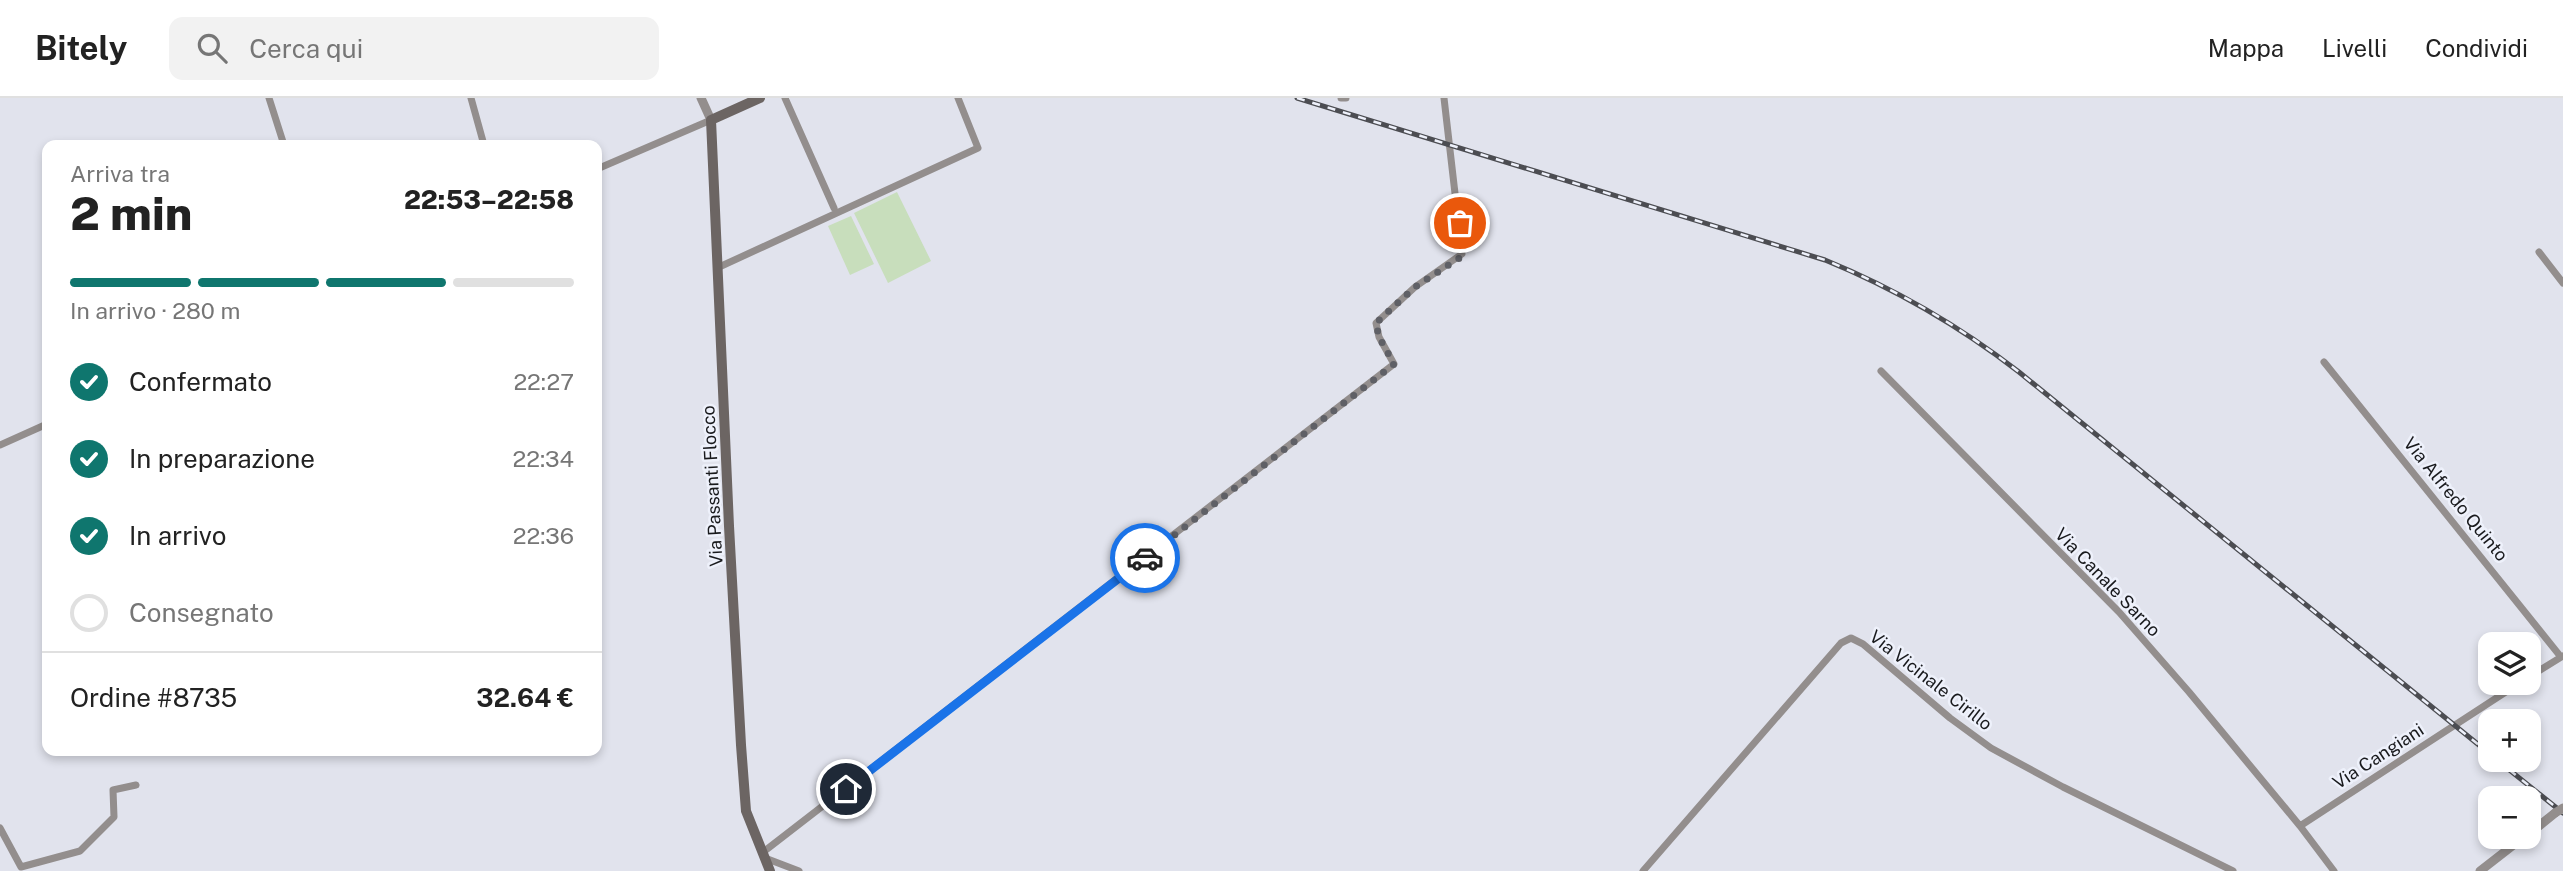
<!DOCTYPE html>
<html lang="it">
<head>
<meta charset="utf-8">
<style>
  :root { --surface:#fff; --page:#f2f2f2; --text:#222; --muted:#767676; --line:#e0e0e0; --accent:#0f766e }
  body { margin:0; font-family:"Public Sans",sans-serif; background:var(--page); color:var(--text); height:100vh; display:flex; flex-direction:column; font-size:26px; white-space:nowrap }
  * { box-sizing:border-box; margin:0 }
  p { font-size:23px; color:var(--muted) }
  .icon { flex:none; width:38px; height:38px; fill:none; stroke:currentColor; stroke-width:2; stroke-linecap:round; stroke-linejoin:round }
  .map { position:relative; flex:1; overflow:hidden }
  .details { position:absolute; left:42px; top:42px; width:560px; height:616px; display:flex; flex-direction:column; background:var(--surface); border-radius:14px; box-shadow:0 4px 10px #0003 }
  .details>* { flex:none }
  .tools { position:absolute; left:2478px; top:534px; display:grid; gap:14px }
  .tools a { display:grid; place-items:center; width:63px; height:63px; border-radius:14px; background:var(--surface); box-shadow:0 4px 10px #0003; font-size:35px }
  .pin { position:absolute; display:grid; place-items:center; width:60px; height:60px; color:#fff; margin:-30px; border:4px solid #fff; border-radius:50%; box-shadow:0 2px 7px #0007 }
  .courier { position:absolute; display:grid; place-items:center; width:70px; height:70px; margin:-35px; border:5px solid #1a73e8; border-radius:50%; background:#fff; color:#222; box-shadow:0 2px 9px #0007 }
  .headline em { font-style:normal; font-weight:800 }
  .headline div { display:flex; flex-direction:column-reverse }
  .headline { display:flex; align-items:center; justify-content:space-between; height:119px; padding:0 28px }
  h1 { font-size:46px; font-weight:800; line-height:52px }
  .bar { display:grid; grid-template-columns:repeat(4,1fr); gap:10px 7px; align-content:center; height:84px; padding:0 28px }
  .bar i { height:9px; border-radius:5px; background:var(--line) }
  .bar .selected { background:var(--accent) }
  .bar p { grid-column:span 4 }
  .line { display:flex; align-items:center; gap:18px; padding:0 28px; border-top:2px solid var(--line) }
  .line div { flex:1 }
  ol { padding:0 28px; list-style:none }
  li { display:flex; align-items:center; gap:21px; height:77px }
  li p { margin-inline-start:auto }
  li .icon { padding:7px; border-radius:50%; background:var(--accent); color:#fff; stroke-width:4 }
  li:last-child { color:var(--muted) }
  li i { width:38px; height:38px; border:4px solid var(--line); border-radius:50% }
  header { display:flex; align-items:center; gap:42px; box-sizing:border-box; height:98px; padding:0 35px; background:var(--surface); border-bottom:2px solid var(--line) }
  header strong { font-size:33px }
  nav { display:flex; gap:38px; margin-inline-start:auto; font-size:24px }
  .search { width:490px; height:63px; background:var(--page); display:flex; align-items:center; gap:18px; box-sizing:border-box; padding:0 24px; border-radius:14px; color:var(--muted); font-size:26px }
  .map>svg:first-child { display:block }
</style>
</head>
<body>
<header>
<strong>Bitely</strong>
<div class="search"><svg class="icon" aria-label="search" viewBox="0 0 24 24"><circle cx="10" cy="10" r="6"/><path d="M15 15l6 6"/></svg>Cerca qui</div>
<nav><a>Mappa</a><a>Livelli</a><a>Condividi</a></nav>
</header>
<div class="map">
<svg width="2563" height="773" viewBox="0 0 2563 773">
  <rect width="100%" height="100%" fill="#e1e3ed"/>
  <!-- green -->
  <path fill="#c8debc" d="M897,94L931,163L888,185L854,115Z
    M851,118L874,166L850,177L828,128Z"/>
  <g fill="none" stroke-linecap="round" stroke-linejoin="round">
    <!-- minor -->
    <path stroke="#938e8d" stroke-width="7" d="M269,0L284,47
      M471,0L484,47
      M785,0L834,110
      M1341,0H1346
      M597,71L711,22
      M2539,154L2563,185
      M717,170L978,50L958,0
      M2324,264L2561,559
      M1881,273L2119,514L2189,594L2300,728
      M0,347L47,326
      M2529,579L2563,558
      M0,730L21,769L80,753L114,719L113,692L136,687
      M762,755L1394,266L1379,239L1376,225L1415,189L1462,156L1444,0
      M765,760L799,773
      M1643,773L1841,545L1851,540L1863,546L1950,620L1991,650L2063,689L2233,773
      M2334,773L2300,728L2521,584"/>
    <!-- tertiary -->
    <path stroke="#938e8d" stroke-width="9" d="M701,0L711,22
      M2529,736L2555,715
      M2480,773L2525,738"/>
    <!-- secondary -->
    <path stroke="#6c6563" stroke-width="10" d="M760,0L711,22L729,428L741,647L746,713L770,773"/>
    <defs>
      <path id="rail" d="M1297,0L1825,162C1896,191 1958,227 2019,274L2490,656
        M2497,662L2563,715"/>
    </defs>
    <!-- rail casing -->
    <use href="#rail" stroke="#4c4d52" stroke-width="5"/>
    <!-- rail -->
    <use href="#rail" stroke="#eef1fb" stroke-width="2.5" stroke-dasharray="8" stroke-linecap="butt"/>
    <!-- tertiary-bridge -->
    <path stroke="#938e8d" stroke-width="9" d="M2555,715L2563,710"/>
  </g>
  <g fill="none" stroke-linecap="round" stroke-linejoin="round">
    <!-- done -->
    <path stroke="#5f6066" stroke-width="7" stroke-dasharray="0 12.6" d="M1145,460L1394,266L1379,239L1376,225L1415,189L1461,159L1463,150L1460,125"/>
    <!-- route -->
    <path stroke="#1a73e8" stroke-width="9" d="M846,691L1145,460"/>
  </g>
  <g text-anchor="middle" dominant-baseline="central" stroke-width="5" stroke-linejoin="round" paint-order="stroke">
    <!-- street labels -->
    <g font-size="18" fill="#191a1d" stroke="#eef1fb">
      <text transform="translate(712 388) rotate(-93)">Via Passanti Flocco</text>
      <text transform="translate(2456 401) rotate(51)">Via Alfredo Quinto</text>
      <text transform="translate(2108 484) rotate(46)">Via Canale Sarno</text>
      <text transform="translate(1931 582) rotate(38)">Via Vicinale Cirillo</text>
      <text transform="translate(2378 658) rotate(-33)">Via Cangiani</text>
    </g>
  </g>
</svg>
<div class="tools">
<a><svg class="icon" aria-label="layers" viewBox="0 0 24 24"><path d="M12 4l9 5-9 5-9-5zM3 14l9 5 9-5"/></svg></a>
<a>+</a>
<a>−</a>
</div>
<div class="pin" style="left:1460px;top:125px;background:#ea580c"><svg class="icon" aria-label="bag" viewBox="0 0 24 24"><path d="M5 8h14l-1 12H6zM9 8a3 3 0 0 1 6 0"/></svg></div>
<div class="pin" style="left:846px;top:691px;background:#1f2937"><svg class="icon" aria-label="home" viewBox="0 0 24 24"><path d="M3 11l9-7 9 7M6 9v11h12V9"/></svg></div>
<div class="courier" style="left:1145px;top:460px"><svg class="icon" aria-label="car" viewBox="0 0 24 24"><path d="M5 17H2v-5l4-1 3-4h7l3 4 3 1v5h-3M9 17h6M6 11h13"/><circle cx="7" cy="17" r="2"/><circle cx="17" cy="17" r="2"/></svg></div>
<section class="details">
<div class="headline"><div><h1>2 min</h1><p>Arriva tra</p></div><em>22:53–22:58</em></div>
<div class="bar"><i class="selected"></i><i class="selected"></i><i class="selected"></i><i></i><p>In arrivo · 280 m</p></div>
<ol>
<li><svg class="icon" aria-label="check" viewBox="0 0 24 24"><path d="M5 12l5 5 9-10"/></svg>Confermato<p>22:27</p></li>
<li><svg class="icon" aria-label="check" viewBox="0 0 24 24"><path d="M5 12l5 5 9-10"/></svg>In preparazione<p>22:34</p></li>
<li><svg class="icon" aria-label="check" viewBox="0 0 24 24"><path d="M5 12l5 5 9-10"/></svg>In arrivo<p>22:36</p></li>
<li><i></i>Consegnato</li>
</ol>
<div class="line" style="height:91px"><div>Ordine #8735</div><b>32.64 €</b></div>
</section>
</div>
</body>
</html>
